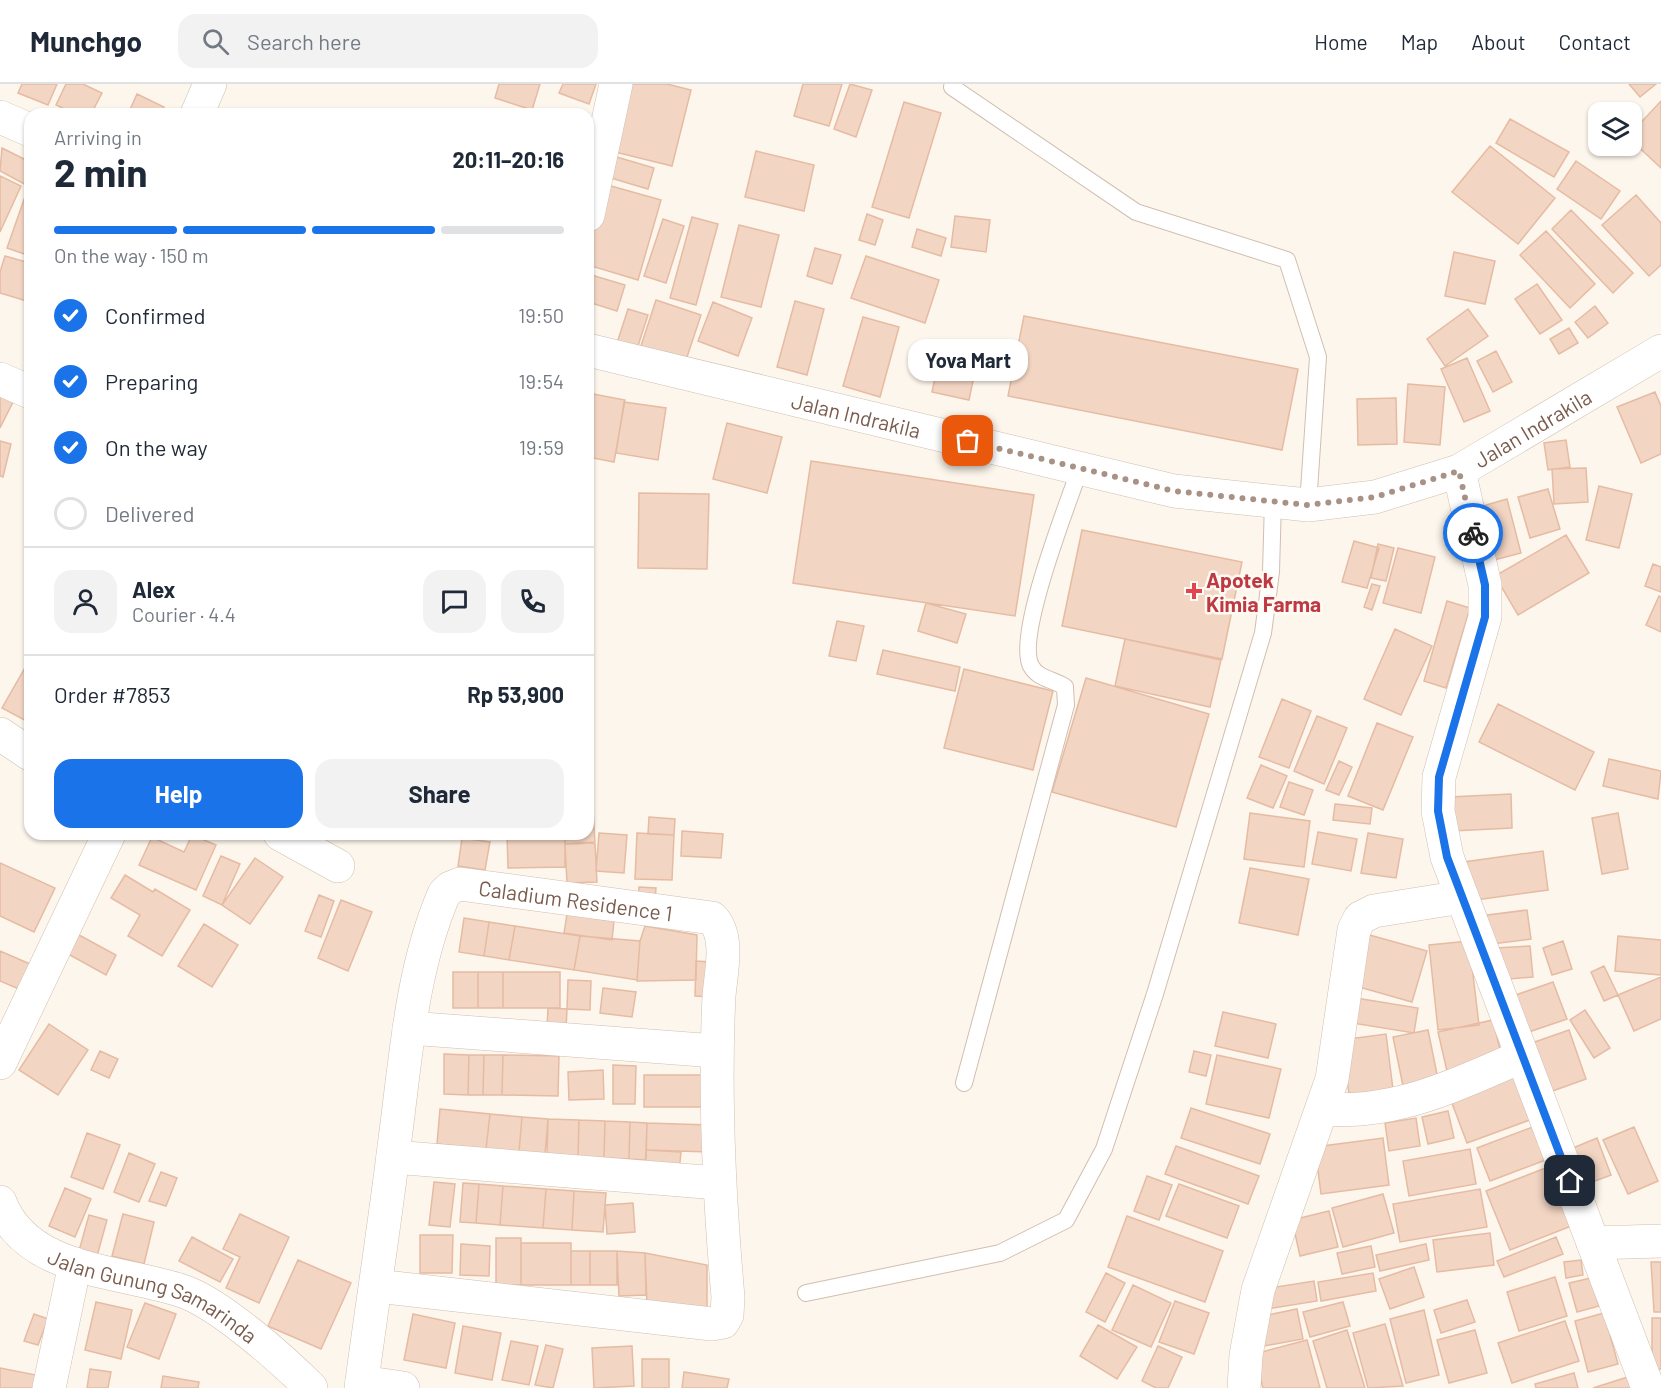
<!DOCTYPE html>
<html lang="en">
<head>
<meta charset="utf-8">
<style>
  :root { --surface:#fff; --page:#f2f2f3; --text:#1f2937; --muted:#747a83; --line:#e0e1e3; --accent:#1a73e8 }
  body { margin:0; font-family:Barlow,sans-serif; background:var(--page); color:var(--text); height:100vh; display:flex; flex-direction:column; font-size:22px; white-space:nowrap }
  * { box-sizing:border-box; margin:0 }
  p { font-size:20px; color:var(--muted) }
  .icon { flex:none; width:33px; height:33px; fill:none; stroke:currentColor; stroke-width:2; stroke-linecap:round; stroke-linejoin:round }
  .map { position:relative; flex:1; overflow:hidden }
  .drawer { position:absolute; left:24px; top:24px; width:570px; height:732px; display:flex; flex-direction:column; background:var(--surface); border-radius:18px; box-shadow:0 2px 4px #0004 }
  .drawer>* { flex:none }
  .tools { position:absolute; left:1588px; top:18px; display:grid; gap:12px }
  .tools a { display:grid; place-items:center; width:54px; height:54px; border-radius:12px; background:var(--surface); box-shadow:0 2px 4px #0004; font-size:30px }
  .pin { position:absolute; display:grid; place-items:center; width:51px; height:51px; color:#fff; margin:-26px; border-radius:12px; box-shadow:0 3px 9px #0006 }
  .courier { position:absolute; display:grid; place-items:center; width:60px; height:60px; margin:-30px; border:4px solid #1a73e8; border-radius:50%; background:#fff; color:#222; box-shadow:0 2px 8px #0007 }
  .bubble { position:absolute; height:42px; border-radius:18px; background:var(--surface); box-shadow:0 2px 4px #0004; font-size:20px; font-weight:700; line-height:42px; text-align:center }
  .headline em { font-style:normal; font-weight:700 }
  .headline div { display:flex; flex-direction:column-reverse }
  .headline { display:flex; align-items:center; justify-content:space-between; height:102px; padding:0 30px }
  h1 { font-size:39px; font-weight:700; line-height:45px }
  .bar { display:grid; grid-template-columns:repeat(4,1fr); gap:9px 6px; align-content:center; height:72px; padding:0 30px }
  .bar i { height:8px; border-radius:4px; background:var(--line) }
  .bar .current { background:var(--accent) }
  .bar p { grid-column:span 4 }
  .line { display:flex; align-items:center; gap:15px; padding:0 30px; border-top:2px solid var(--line) }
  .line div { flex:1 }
  .round { display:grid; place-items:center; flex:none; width:63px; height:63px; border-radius:18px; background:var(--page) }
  ol { padding:0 30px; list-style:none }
  li { display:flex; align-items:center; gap:18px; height:66px }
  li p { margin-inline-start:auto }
  li .icon { padding:6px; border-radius:50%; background:var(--accent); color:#fff; stroke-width:4 }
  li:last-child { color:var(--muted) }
  li i { width:33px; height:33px; border:3px solid var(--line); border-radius:50% }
  .action { display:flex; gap:12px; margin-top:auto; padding:12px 30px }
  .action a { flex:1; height:69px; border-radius:18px; background:var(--accent); color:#fff; font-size:24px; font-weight:700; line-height:69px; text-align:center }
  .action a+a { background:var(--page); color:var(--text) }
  header { display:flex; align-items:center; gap:36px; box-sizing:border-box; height:84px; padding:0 30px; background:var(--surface); border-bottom:2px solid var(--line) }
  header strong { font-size:28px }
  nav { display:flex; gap:33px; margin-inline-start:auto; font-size:21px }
  .search { width:420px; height:54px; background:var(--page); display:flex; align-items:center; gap:15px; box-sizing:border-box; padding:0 21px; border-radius:18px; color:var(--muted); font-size:22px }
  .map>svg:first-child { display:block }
</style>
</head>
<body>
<header>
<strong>Munchgo</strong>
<div class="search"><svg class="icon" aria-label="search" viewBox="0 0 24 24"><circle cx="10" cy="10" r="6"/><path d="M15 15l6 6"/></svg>Search here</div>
<nav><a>Home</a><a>Map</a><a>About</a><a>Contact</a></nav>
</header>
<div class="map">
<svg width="1661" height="1304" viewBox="0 0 1661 1304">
  <rect width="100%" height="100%" fill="#fdf6ec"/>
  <!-- building -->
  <path fill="#f3d5c3" stroke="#e6bba3" stroke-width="1.5" d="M22,0H57L48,21L18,9Z
    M66,0H83L102,9L91,30H75L56,21Z
    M499,0H540L532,26L495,14Z
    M563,0H596L589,20L559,9Z
    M623,0H667L691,6L672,82L607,66Z
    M803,0H842L829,42L794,32Z
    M850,0L872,6L856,53L834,45Z
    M1629,0H1656L1640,13Z
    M137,10L164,23L160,30H128Z
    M1661,17V84L1632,57V48Z
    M904,18L941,29L909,134L872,123Z
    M1510,35L1569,68L1554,93L1496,59Z
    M1490,62L1555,114L1518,160L1452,108Z
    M2,64L30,78V103L0,87Z
    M756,67L814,81L804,127L745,113Z
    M610,71L654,84L648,105L604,92Z
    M1576,77L1620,107L1601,135L1557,105Z
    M0,92L21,102L0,148Z
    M604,100L661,116L638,196L588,181V156Z
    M26,110L30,111V172L7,164Z
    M1636,111L1661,139V181L1649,192L1602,141Z
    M1571,126L1633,189L1613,209L1552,145Z
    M867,130L883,136L875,161L859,156Z
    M955,132L990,136L986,168L951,163Z
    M692,133L718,140L696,221L670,214Z
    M663,135L684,142L666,199L644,192Z
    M739,141L779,151L761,223L721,213Z
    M917,145L946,154L941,172L912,163Z
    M1546,147L1595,200L1570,224L1520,171Z
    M815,164L841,171L832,200L807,192Z
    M1454,168L1495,177L1485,220L1445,212Z
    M5,172L30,179V218L0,209V188Z
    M866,172L939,196L925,239L851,214Z
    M588,190L625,201L617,227L588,218Z
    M1537,200L1562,236L1540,250L1515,215Z
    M656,216L701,231L684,282L639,268Z
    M795,217L824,225L807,291L777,283Z
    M713,218L752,234L738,272L698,257Z
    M1595,222L1608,239L1588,254L1575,238Z
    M628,225L648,231L637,265L617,259Z
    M1468,225L1488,252L1445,282L1427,255Z
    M1024,232L1298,285L1282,366L1008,312Z
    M863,233L899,243L880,313L843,302Z
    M1569,244L1578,259L1559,270L1550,255Z
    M942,260L979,268L969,316L932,308Z
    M1496,267L1512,298L1493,308L1477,277Z
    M1467,274L1490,327L1464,338L1441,285Z
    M1408,300L1445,303L1440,361L1404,358Z
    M1655,308L1661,322V370L1641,379L1617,323Z
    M588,309L625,316L614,378L588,373Z
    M0,311L13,318L0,344Z
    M1396,314L1397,360L1358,361L1357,315Z
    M624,318L666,324L658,376L616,369Z
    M727,339L782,353L767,409L713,395Z
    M1566,356L1570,383L1548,386L1544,359Z
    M0,357L11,360L3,393L0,392Z
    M811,377L1034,411L1015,532L793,499Z
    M1586,384L1588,418L1554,420L1552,385Z
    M1599,402L1632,410L1619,464L1586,456Z
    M1548,405L1560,445L1530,454L1518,413Z
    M639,409L709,410L707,485L638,484Z
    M1507,415L1521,469L1490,477L1476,424Z
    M1082,446L1242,478L1222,575L1062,542Z
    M1566,451L1589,489L1518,531L1495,492Z
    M1354,457L1379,464L1367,504L1342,498Z
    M1378,460L1394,464L1386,497L1371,494Z
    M1398,464L1435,473L1421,529L1383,519Z
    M1653,480L1661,483V508L1645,502Z
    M1372,500L1380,502L1372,526L1364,523Z
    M1659,512L1661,513V548L1646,541Z
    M1447,517L1470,524L1446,604L1424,597Z
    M926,519L966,530L957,559L918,547Z
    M837,537L864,542L856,577L829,572Z
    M1395,545L1432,562L1401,631L1364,615Z
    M1125,555L1221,576L1210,623L1115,602Z
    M883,566L960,583L955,607L877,590Z
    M26,582L30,584V639L2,624Z
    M964,585L1053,607L1033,686L944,664Z
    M1086,594L1209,630L1176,743L1052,708Z
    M1282,615L1311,627L1289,684L1259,673Z
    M1498,620L1594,668L1575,706L1479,658Z
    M1317,632L1347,644L1324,700L1294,687Z
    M1377,639L1413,653L1383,726L1348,712Z
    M1609,675L1661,687L1658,715L1603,702Z
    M1339,677L1352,683L1339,711L1326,706Z
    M1261,681L1287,692L1273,724L1247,714Z
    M1289,698L1313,706L1304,731L1280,723Z
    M1511,710L1512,744L1452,747L1450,713Z
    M1335,720L1372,724L1370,740L1333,736Z
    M588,726H593L595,758L565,760V750H588Z
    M1250,729L1310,737L1304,783L1244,775Z
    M1618,729L1628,785L1602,790L1592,734Z
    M649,733L675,735L674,751L648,750Z
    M682,747L723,750L721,774L681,772Z
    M1318,748L1357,755L1351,787L1312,780Z
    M599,749L627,751L624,789L596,787Z
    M637,749L674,751L672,796L635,795Z
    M1368,749L1403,755L1396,794L1361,789Z
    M507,750H565V783L508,784Z
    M192,751L216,761L196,806L139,781L152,753L184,768Z
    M462,754L490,758L485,786L458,782Z
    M595,759L597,798L567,799L565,760Z
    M1543,767L1548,806L1469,817L1464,778Z
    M221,772L240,780L222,821L203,812Z
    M255,774L283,793L250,840L222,821Z
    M0,779L55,804L34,848L0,832Z
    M1250,784L1309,795L1298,851L1239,839Z
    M125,791L153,808L155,805L190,826L162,872L128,852L140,831L111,814Z
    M639,803L656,804L655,817L638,816Z
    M319,811L334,817L321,853L305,847Z
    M341,816L372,828L348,887L318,874Z
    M1527,826L1531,855L1484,861L1480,832Z
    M567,830L614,837L612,856L564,849Z
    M464,834L489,838L484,872L459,868Z
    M489,838L515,842L509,876L484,872Z
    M204,840L238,861L212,903L178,882Z
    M515,842L580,852L574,886L509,876Z
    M645,842L697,851L696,896L637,897L640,857Z
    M1366,850L1427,867L1412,918L1352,901Z
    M79,851L116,871L106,891L68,870Z
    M580,852L640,857L637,896L574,886Z
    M1618,852L1661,856V891L1615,887Z
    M1469,857L1479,941L1438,946L1429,861Z
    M1563,857L1572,885L1552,891L1543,864Z
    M1530,862L1533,893L1498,896L1495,864Z
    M0,867L30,880L19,905L0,897Z
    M696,877L711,878L710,913L695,912Z
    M1604,882L1618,911L1604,917L1591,888Z
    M453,888H478V924H453Z
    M478,888H503V924H478Z
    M503,888H560V924H503Z
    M1661,893V935L1634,947L1618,911Z
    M568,896L591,897L590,926L567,925Z
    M1553,898L1567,935L1520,951L1507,914Z
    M603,904L636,908L632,933L600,929Z
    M1356,914L1418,924L1414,949L1352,939Z
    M548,924L567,925L566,945L547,944Z
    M1585,926L1610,964L1594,974L1570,936Z
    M1223,928L1276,940L1268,974L1215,962Z
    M1493,936L1502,974L1447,987L1438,948Z
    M49,940L88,966L58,1011L19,986Z
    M1428,946L1438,995L1403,1002L1393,953Z
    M1569,946L1586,995L1547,1009L1529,960Z
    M1386,950L1394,1013L1350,1018L1342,956Z
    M100,967L118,975L109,994L91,986Z
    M1194,967L1211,971L1206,992L1189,988Z
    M444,970L469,971L468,1011L444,1010Z
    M469,971H484L483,1011H468Z
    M484,971H503L502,1011H483Z
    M503,971L559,972L558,1012L502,1011Z
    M1217,971L1281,985L1269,1034L1206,1020Z
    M613,981L636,982L635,1020H613Z
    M603,986L604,1015L569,1016L568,988Z
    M1521,988L1538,1033L1467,1059L1450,1014Z
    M644,991H707V1023H644Z
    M1191,1024L1270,1050L1260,1080L1181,1054Z
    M440,1025L490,1030L486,1065L437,1060Z
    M1448,1027L1454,1054L1428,1060L1422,1033Z
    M490,1030L522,1033L519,1068L486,1065Z
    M522,1033L548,1035L545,1070L519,1068Z
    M1416,1034L1420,1062L1389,1067L1385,1039Z
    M548,1035L579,1036L578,1073L547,1072Z
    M579,1036L605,1037L604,1074L578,1073Z
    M605,1037L630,1038L629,1075L604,1074Z
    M630,1038L647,1039L646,1076L629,1075Z
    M647,1039L710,1041L709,1068L646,1066Z
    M1538,1041L1551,1074L1490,1097L1477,1064Z
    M1634,1043L1658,1097L1628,1110L1603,1056Z
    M87,1049L120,1061L103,1105L71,1093Z
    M1383,1054L1389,1101L1321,1110L1315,1063Z
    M1597,1054L1611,1091L1587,1100L1573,1064Z
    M1176,1062L1259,1092L1248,1120L1165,1090Z
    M1470,1065L1476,1100L1409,1112L1403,1077Z
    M646,1066L681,1068L679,1088L645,1086Z
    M129,1069L155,1080L139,1118L114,1108Z
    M1556,1080L1579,1139L1510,1166L1486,1107Z
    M161,1088L177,1094L166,1122L149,1117Z
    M1147,1092L1172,1101L1159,1136L1134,1127Z
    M434,1098L455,1100L450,1143L429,1141Z
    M463,1099L479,1100L476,1139L460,1138Z
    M479,1100L503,1102L500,1141L476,1139Z
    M1179,1100L1239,1122L1227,1154L1166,1132Z
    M503,1102L546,1105L543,1144L500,1141Z
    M65,1104L91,1115L75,1153L49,1142Z
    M546,1105L574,1107L572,1146L543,1144Z
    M1480,1105L1487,1143L1400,1158L1393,1120Z
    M574,1107L606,1109L603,1148L572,1146Z
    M1383,1110L1394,1149L1343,1163L1332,1124Z
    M633,1119L635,1148L607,1150L605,1121Z
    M1329,1127L1338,1163L1300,1172L1292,1136Z
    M123,1130L154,1138L144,1180L112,1172Z
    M240,1130L289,1153L259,1219L226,1204L240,1173L223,1165Z
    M89,1131L107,1136L97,1172L79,1167Z
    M1127,1132L1223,1167L1205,1218L1108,1183Z
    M1490,1149L1494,1181L1437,1188L1433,1156Z
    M420,1151H453L452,1189H420Z
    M192,1153L233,1175L220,1198L179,1177Z
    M1556,1153L1563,1170L1504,1193L1497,1177Z
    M496,1154H521V1201H496Z
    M521,1159H571V1201H521Z
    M461,1160L490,1162L489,1192L460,1191Z
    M1426,1160L1429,1176L1380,1187L1376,1171Z
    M1371,1162L1375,1183L1342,1190L1337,1169Z
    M571,1167H590V1201H571Z
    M590,1167H617V1201H590Z
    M617,1167L645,1169L646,1211L619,1212Z
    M645,1169L707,1181V1228L647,1221Z
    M298,1176L351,1199L321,1265L268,1242Z
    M1581,1176L1583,1191L1566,1194L1564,1178Z
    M1651,1178H1661V1228H1654Z
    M1414,1183L1424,1213L1390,1225L1379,1195Z
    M1106,1189L1125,1199L1105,1238L1086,1228Z
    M1373,1189L1376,1207L1321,1217L1318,1198Z
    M1555,1193L1567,1232L1519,1247L1507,1208Z
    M1591,1194L1599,1222L1577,1228L1569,1199Z
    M1314,1197L1317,1217L1267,1225L1264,1205Z
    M1133,1201L1171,1219L1151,1263L1112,1246Z
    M1467,1216L1475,1238L1441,1249L1434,1226Z
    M1175,1217L1209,1229L1194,1270L1159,1258Z
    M96,1218L132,1226L121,1275L85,1266Z
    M1343,1218L1350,1242L1310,1253L1303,1228Z
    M145,1219L176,1230L159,1275L127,1263Z
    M1297,1225L1303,1255L1264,1262L1258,1233Z
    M1424,1226L1439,1291L1406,1299L1390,1235Z
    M1604,1229L1618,1280L1588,1288L1575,1237Z
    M34,1230L48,1235L38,1261L24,1257Z
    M413,1230L455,1239L446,1284L404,1276Z
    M1652,1234H1661V1285H1652Z
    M1565,1237L1579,1277L1512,1299L1498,1259Z
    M1385,1240L1403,1302L1368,1304L1353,1249Z
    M1098,1241L1137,1263L1117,1295L1080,1272Z
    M463,1242L501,1249L492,1296L455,1289Z
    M1347,1246L1365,1304H1327L1313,1257Z
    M1475,1246L1487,1289L1449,1299L1437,1256Z
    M1307,1256L1320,1304H1263L1254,1270Z
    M511,1257L538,1262L529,1301L502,1296Z
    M546,1261L563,1265L553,1304L535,1301Z
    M632,1262L634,1302L594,1304L592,1264Z
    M1158,1262L1182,1273L1168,1304H1156L1142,1297Z
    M642,1275H669V1304H642Z
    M0,1284L36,1291L34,1304H0Z
    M90,1285L111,1288L108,1304H87Z
    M684,1288L729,1295L727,1304H682Z
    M1574,1289L1578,1304H1536L1535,1300Z
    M163,1292L199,1298L198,1304H161Z
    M1631,1292L1635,1304H1593Z"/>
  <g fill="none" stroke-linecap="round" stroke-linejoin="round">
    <defs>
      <path id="service" d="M952,3L1136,128L1287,176L1318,273L1308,421
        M964,999L1066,621L1065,603C1053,595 1038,595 1031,582C1015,552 1068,420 1080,384
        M806,1209L1000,1169L1066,1136L1104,1065L1155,910L1263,549L1271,488L1273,417"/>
      <g id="minor">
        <path d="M197,30L210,0"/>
        <path d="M588,131L616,0"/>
        <path d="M0,295L30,308"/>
        <path d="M1459,387L1485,501V533L1439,693L1438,727L1447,773L1648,1304"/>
        <path d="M0,650L30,670"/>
        <path d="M280,750L338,782"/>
        <path d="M409,944L716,967"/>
        <path d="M0,979L109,750"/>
        <path d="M1324,1025C1394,1031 1460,1000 1522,972"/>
        <path d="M393,1073L718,1099"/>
        <path id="s1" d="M0,1118C27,1190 124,1186 185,1208C221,1221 283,1276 311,1304"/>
        <path d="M1593,1159L1661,1157"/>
        <path d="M362,1298L403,1304"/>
        <path d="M49,1304L75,1180"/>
        <path id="s2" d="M361,1304C372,1221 385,1138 395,1055C406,973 411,887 444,810L450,804L460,800L712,834C730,852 721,888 719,912C714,1013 719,1112 728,1213L727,1231L723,1238L712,1240L377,1202"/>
        <path d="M1244,1304L1246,1271L1258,1206L1332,995L1354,846L1360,834L1374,827L1462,813"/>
      </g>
      <g id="tertiary">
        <path d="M0,33L30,46"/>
        <path id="s3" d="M588,266L1174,407L1308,421L1375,413L1459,387L1661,267"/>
      </g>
    </defs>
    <!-- service casing -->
    <use href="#service" stroke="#d1beb0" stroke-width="18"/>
    <!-- minor casing -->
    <use href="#minor" stroke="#d1beb0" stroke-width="34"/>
    <!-- tertiary casing -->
    <use href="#tertiary" stroke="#d1beb0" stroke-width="34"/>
    <!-- service -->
    <use href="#service" stroke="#fff" stroke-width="16"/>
    <!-- minor -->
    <use href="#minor" stroke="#fff" stroke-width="33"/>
    <!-- tertiary -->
    <use href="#tertiary" stroke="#fff" stroke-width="33"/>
  </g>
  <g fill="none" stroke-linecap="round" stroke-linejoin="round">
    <!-- done -->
    <path stroke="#a89285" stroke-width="6" stroke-dasharray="0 10.8" d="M968,357L1174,407L1308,421L1375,413L1459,387L1473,449"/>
    <!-- route -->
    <path stroke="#1a73e8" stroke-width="8" d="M1473,449L1485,501V533L1439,693L1438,727L1447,773L1570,1097"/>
  </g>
  <!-- markers -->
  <path fill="#e0444e" stroke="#fffaf3" stroke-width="2" d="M1191 498h6v6h6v6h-6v6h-6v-6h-6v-6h6z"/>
  <g text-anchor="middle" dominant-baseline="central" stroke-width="5" stroke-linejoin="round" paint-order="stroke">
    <!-- street labels -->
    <g font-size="21" fill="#7a5c4d" stroke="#fffaf3">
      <text stroke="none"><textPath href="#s3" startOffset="276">Jalan Indrakila</textPath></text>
      <text stroke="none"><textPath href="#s3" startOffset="978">Jalan Indrakila</textPath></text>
      <text stroke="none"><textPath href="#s2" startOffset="638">Caladium Residence 1</textPath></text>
      <text stroke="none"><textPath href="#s1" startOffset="186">Jalan Gunung Samarinda</textPath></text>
    </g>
    <!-- health labels -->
    <g font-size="21" font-weight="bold" fill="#be3a42" stroke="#fffaf3" text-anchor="start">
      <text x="1206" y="495">Apotek<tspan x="1206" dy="24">Kimia Farma</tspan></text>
    </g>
  </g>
</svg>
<div class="tools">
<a><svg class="icon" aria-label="layers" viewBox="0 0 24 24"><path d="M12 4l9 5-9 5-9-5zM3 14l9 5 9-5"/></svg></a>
</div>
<div class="pin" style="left:968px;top:357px;background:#ea580c"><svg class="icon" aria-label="bag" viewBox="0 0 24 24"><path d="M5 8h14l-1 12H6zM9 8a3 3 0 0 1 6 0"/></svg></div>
<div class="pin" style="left:1570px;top:1097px;background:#1f2937"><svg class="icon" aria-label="home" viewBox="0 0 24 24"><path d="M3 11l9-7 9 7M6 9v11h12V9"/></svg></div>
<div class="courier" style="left:1473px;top:449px"><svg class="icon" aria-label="bike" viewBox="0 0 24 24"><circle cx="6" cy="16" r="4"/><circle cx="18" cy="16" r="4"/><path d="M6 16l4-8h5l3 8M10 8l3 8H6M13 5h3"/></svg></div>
<div class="bubble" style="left:908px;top:255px;width:120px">Yova Mart</div>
<section class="drawer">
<div class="headline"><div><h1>2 min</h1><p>Arriving in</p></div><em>20:11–20:16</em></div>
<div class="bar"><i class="current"></i><i class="current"></i><i class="current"></i><i></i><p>On the way · 150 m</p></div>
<ol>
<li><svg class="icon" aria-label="check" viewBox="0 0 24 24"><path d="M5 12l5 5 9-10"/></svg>Confirmed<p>19:50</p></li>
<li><svg class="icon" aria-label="check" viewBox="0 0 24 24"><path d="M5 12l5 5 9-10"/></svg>Preparing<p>19:54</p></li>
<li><svg class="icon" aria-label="check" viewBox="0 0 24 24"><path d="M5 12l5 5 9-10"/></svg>On the way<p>19:59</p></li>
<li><i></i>Delivered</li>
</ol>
<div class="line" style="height:108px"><a class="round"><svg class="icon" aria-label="person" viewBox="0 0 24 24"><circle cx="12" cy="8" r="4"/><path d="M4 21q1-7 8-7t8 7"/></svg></a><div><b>Alex</b><p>Courier · 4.4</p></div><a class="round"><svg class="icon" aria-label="chat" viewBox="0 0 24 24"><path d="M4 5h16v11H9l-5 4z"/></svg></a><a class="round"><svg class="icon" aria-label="phone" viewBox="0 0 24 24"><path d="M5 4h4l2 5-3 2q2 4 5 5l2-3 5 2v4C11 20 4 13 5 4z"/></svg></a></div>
<div class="line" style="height:78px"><div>Order #7853</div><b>Rp 53,900</b></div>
<div class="action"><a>Help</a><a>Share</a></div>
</section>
</div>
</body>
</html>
